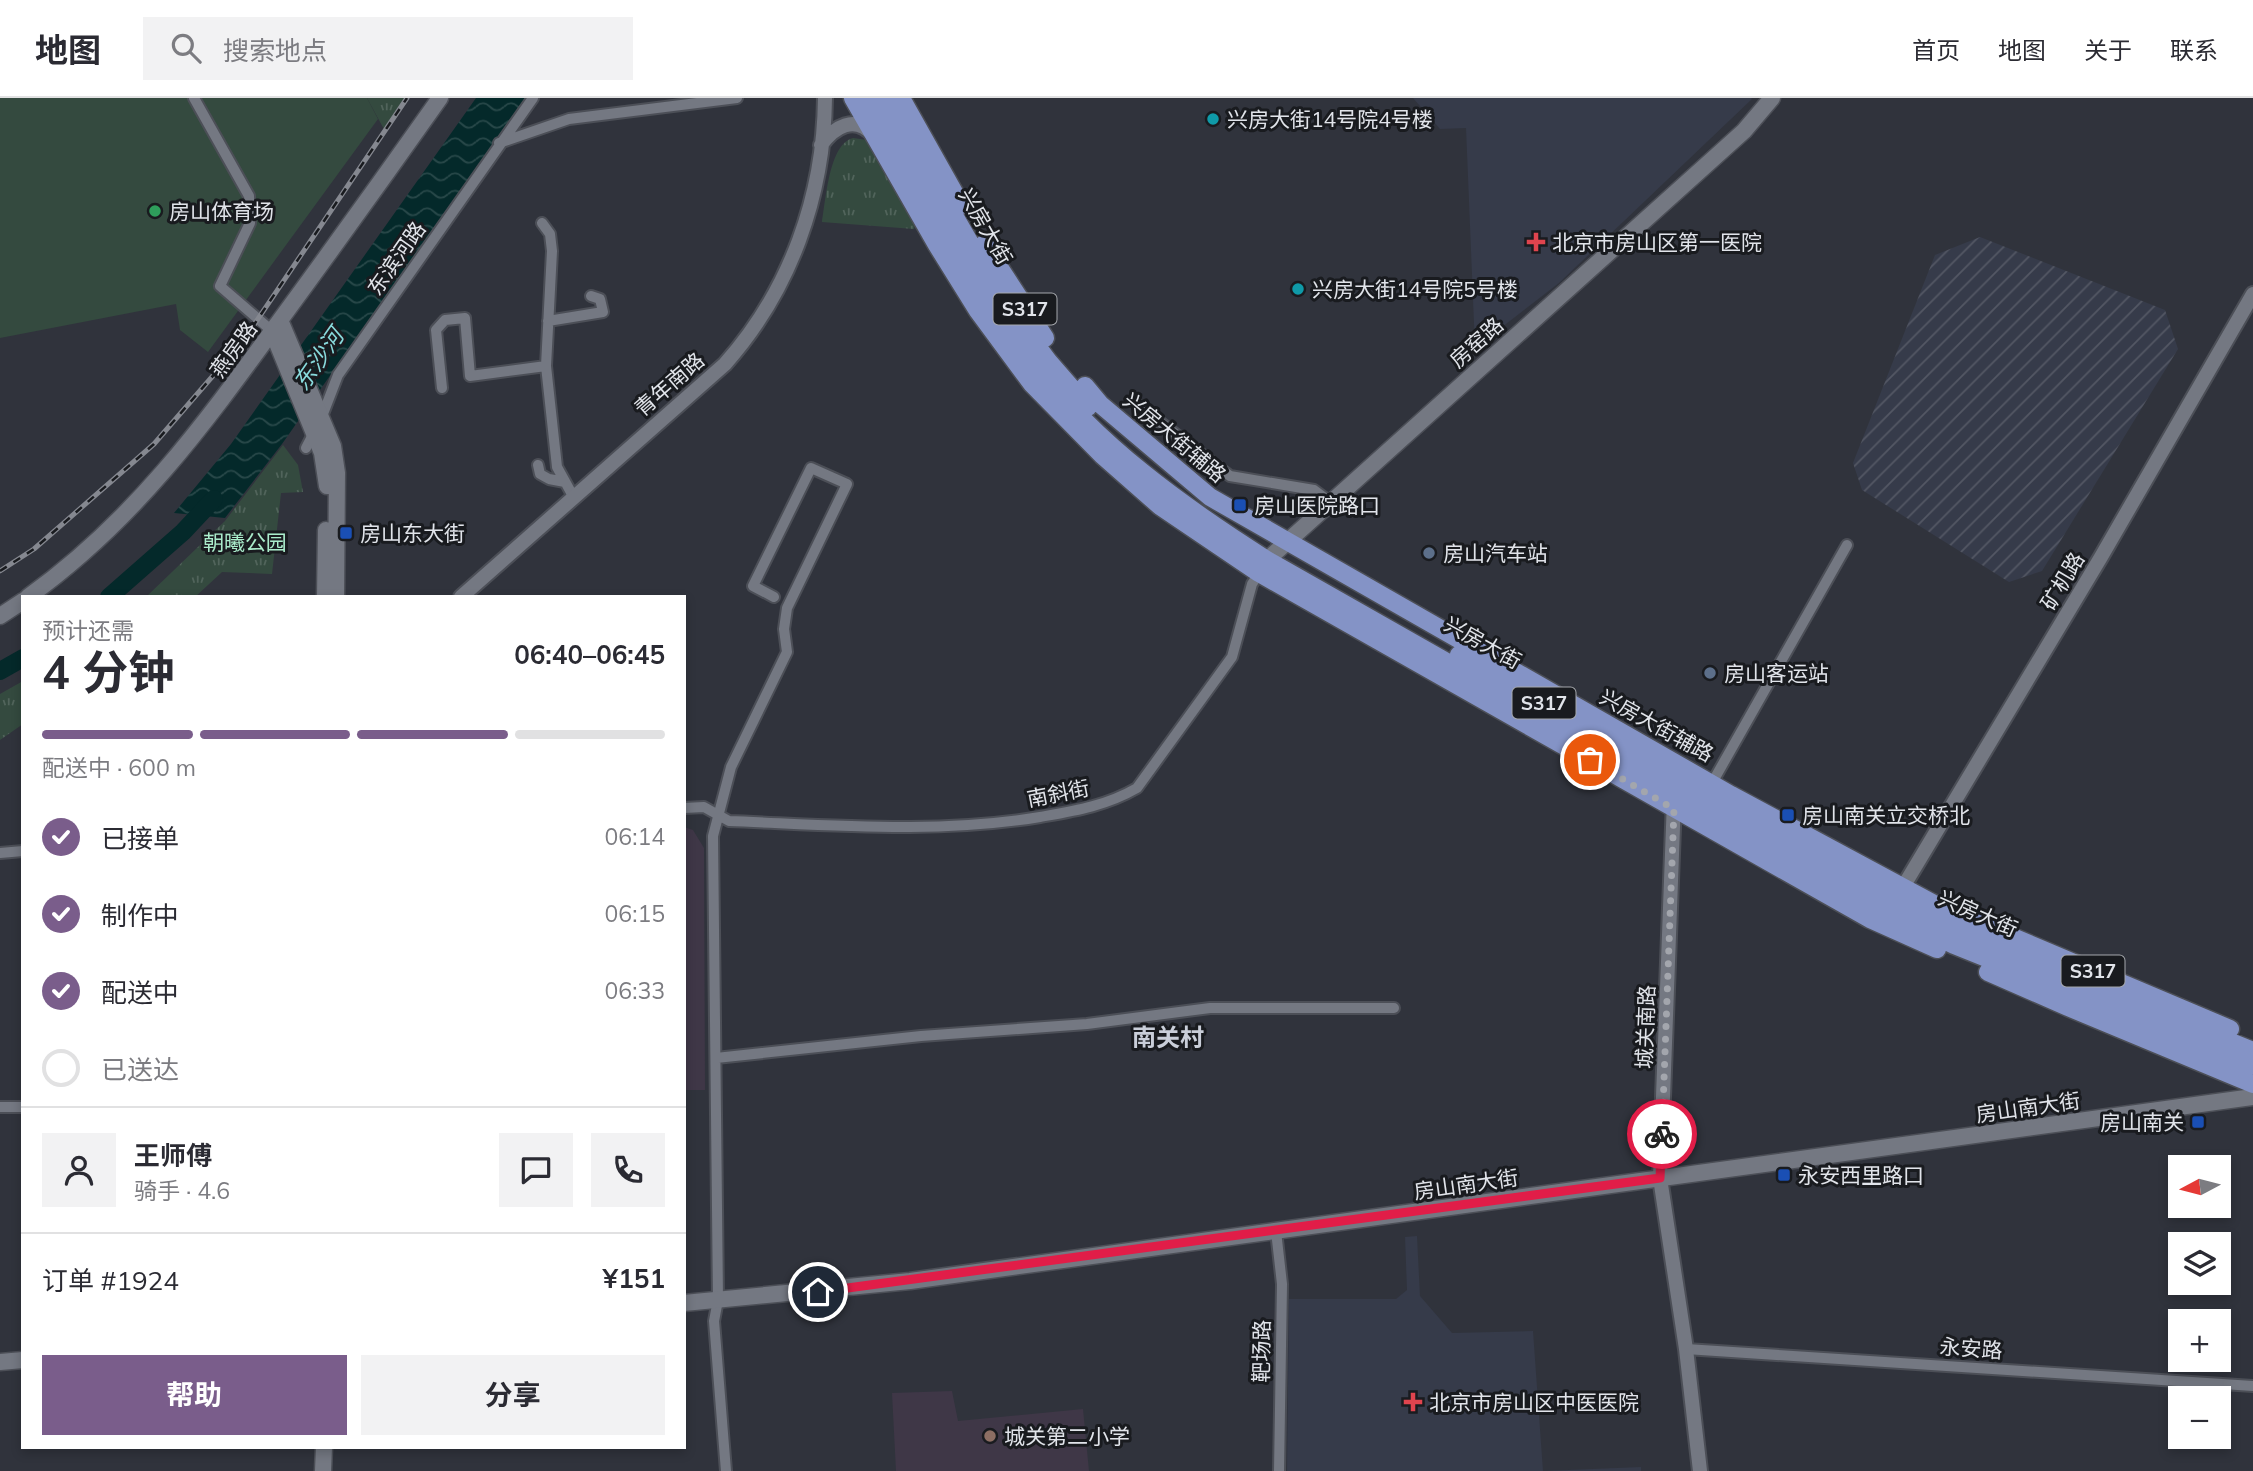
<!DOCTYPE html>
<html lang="zh">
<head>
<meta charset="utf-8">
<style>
  :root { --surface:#fff; --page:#f2f2f3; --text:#2b2b33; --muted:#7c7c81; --line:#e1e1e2; --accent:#7a5d8b }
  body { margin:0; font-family:Mulish,"Noto Sans SC",sans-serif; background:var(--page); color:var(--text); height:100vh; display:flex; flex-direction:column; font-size:26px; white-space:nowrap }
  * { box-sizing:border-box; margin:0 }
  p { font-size:23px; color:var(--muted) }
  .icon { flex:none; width:38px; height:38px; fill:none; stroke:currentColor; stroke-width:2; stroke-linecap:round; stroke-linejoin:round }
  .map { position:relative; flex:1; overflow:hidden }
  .details { position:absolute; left:21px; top:497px; width:665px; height:854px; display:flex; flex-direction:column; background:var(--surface); border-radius:0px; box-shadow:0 4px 10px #0003 }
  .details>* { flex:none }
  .needle { width:46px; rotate:263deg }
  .fabs { position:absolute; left:2168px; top:1057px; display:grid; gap:14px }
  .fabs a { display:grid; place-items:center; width:63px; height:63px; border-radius:0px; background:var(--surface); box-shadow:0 4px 10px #0003; font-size:35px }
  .pin { position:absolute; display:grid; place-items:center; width:60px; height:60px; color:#fff; margin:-30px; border:4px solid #fff; border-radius:50%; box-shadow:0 2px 7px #0007 }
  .courier { position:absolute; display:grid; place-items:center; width:70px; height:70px; margin:-35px; border:5px solid #e11d48; border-radius:50%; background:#fff; color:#222; box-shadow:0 2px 9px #0007 }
  .summary em { font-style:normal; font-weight:700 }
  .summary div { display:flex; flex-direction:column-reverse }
  .summary { display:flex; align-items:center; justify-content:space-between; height:119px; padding:0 21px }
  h1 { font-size:46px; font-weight:700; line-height:52px }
  .bar { display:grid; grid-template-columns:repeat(4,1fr); gap:10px 7px; align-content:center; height:84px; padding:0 21px }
  .bar i { height:9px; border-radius:5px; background:var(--line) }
  .bar .selected { background:var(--accent) }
  .bar p { grid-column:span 4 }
  .line { display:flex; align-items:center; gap:18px; padding:0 21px; border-top:2px solid var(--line) }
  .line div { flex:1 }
  .round { display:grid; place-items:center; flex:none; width:74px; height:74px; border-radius:0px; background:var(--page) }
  ol { padding:0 21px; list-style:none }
  li { display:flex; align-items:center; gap:21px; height:77px }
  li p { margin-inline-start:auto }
  li .icon { padding:7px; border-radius:50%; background:var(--accent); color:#fff; stroke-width:4 }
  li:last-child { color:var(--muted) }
  li i { width:38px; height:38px; border:4px solid var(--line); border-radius:50% }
  .cta { display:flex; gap:14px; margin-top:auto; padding:14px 21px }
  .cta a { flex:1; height:80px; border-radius:0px; background:var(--accent); color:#fff; font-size:28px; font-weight:700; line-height:80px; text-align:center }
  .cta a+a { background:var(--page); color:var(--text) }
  header { display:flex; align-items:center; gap:42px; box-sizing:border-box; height:98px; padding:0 35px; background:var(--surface); border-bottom:2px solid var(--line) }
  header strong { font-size:33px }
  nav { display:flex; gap:38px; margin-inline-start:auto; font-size:24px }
  .search { width:490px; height:63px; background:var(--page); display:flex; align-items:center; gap:18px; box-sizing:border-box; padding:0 24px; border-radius:0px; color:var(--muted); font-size:26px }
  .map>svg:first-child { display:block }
</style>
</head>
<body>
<header>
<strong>地图</strong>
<div class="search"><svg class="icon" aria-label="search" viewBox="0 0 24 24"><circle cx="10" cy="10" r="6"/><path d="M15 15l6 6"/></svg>搜索地点</div>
<nav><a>首页</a><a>地图</a><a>关于</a><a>联系</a></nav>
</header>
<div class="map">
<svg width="2253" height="1373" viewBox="0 0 2253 1373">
  <defs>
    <pattern id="industrial-furrows" width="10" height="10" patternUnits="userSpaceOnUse" patternTransform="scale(1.75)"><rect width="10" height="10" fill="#363b4a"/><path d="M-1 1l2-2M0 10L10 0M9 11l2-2" fill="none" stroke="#535764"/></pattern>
    <pattern id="grass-tufts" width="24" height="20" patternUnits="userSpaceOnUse" patternTransform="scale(1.75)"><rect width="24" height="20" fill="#344a3f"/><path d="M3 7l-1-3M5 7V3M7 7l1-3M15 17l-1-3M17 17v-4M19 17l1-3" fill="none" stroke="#51645b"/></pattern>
    <pattern id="water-waves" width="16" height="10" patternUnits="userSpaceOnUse" patternTransform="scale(1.75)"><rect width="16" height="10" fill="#04292a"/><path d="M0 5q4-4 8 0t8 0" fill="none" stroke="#284849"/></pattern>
  </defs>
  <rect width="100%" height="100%" fill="#30333c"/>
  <!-- industrial -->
  <path fill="url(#industrial-furrows)" d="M1980,139L2165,212L2178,251L2042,473L2009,484L1862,392L1853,365L1935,157Z"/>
  <!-- education -->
  <path fill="#3f3747" d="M684,729L693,732L704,750L705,992H684Z
    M952,1293L958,1323L1083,1311L1089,1373H896L892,1295Z"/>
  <!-- built -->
  <path fill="#363b4a" d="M1413,0H1751L1752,1L1559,185L1475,250L1466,30L1440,31Z
    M1417,1138L1420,1198L1452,1235L1533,1233L1543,1373H1287L1289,1201H1396L1407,1192L1405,1139Z
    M1641,1369V1373H1544Z"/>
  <!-- grass -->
  <path fill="url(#grass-tufts)" d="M367,0H409L385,33Z
    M853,40L867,42L915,125L914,131L822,124C826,102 829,46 853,40Z
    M283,347L298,367L303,394L281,395L272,476L222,474L195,499H146L225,423Z
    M23,583V626L0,642V596Z"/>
  <!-- garden -->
  <path fill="#344a3f" d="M0,0H367L378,21L208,254L180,232L176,206L0,240Z"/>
  <!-- water -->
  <path fill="url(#water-waves)" d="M476,0H525L282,346L225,420L174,415L231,346Z"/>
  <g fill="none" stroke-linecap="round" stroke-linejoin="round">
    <!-- river -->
    <path stroke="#04292a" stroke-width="18" d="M109,499L183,434L214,401
      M0,573L23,560"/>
    <defs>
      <path id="minor" d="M194,0L249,98L250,125L220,188L272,233
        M499,45L569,21L737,0
        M542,125L550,136L552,153L546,268
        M548,223L603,214L600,201L591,198
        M442,290L436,232L445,222L465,220L470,278L546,268L557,369L573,398
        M1138,307L1230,378L1314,392L1330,404
        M306,350L321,321L338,277L533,0
        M538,367L540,376L549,381L565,384
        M1712,685L1847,447
        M684,710L704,709L729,723C833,727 937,736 1040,719C1074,713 1106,708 1137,690L1232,559L1252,486L1262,471
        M0,755L23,753
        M716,960L921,938L1087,926L1210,910H1394
        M0,1009H23
        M1276,1133L1282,1186L1279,1373
        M1686,1251L2253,1288
        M726,1373L714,1223L718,1202L713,738L731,669L787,554L784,531L787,510L847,386L811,370L753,488L774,499"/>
      <path id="tertiary" d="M821,47C834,29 855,16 873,37
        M461,499L725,266C790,193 824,98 825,0
        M1674,702L1660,1080L1686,1251L1700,1373
        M1903,789L2101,459L2253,196"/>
      <path id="secondary" d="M280,222L333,348L337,375L336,499
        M272,233L322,355L327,388
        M1267,462L1744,33L1772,0
        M28,499C134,423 203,328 278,225C333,150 387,75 440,0
        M325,499L326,432
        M0,518L23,503
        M684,1205L910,1183L2253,999
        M0,1264L23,1262
        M323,1373L324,1349"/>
      <path id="primary" d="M853,0L937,147L978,213L1032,286L1102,357L1160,408L1259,475L1870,821L1937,851
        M870,0C922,91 971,185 1035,267C1098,348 1182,408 1267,462L1874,807L1954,847L2253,967
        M886,0L1004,204L1048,263L1088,309
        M901,0L961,107
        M984,146L1045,240
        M1085,288L1100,306L1210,399L1731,697L1932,805L2230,931
        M1459,557L1875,791L1960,834L2253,953
        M1988,874L2068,909
        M2059,902L2068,909L2253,986"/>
    </defs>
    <!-- minor casing -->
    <use href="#minor" stroke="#4c4f57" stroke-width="14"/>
    <!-- tertiary casing -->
    <use href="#tertiary" stroke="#4c4f57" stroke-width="18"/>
    <!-- secondary casing -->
    <use href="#secondary" stroke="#4c4f57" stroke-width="19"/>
    <!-- primary casing -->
    <use href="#primary" stroke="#4c4f57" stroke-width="21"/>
    <!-- minor -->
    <use href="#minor" stroke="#747882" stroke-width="10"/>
    <!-- tertiary -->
    <use href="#tertiary" stroke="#747882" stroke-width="14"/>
    <!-- secondary -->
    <use href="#secondary" stroke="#747882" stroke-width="16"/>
    <!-- primary -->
    <use href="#primary" stroke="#8493c6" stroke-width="18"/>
    <defs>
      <path id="rail" d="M0,473L34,451L154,346L243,243L407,0"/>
    </defs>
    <!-- rail casing -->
    <use href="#rail" stroke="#858890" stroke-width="5"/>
    <!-- rail -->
    <use href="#rail" stroke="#191b1f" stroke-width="2.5" stroke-dasharray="8" stroke-linecap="butt"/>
  </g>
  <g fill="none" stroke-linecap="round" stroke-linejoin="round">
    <!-- done -->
    <path stroke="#a3a6ad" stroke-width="7" stroke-dasharray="0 12.6" d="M1590,662L1674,711L1662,1036"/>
    <!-- route -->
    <path stroke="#e11d48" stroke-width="9" d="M818,1194L1660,1080L1662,1036"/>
  </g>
  <!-- markers -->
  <g fill="#0f9aa8" stroke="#191b1f" stroke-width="2.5">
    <circle cx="1213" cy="21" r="7"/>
    <circle cx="1298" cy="191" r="7"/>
  </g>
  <circle fill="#2e9e5b" stroke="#191b1f" stroke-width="2.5" cx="155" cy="113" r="7"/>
  <g fill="#e0444e" stroke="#191b1f" stroke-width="2.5">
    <path d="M1532.5 133.5h7v7h7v7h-7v7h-7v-7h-7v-7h7z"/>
    <path d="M1409.5 1293.5h7v7h7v7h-7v7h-7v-7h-7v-7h7z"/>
  </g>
  <g fill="#1a4fb4" stroke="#191b1f" stroke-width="2.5">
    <rect x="1233" y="400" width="14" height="14" rx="3.5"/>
    <rect x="339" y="428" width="14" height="14" rx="3.5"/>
    <rect x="1781" y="710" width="14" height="14" rx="3.5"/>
    <rect x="2191" y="1017" width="14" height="14" rx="3.5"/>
    <rect x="1777" y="1070" width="14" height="14" rx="3.5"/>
  </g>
  <g fill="#5c6f8a" stroke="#191b1f" stroke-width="2.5">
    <circle cx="1429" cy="455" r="7"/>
    <circle cx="1710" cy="575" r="7"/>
  </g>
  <circle fill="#8d6e63" stroke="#191b1f" stroke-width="2.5" cx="990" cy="1338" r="7"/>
  <g text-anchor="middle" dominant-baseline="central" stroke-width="6" stroke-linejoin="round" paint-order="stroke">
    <!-- shield labels -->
    <g fill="#191b1f" stroke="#a5a8ad" stroke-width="2">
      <rect x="993.5" y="195.5" width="63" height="31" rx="5"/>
      <rect x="1512.5" y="589.5" width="63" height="31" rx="5"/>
      <rect x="2061.5" y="857.5" width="63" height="31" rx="5"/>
    </g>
    <g font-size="19" font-weight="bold" fill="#e1e4ea">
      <text x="1025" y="211">S317</text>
      <text x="1544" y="605">S317</text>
      <text x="2093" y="873">S317</text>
    </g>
    <!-- poi labels -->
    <g font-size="21" fill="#e1e4ea" stroke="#191b1f" text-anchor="start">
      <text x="1227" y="21">兴房大街14号院4号楼</text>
      <text x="169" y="113">房山体育场</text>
      <text x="1552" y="144">北京市房山区第一医院</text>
      <text x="1312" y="191">兴房大街14号院5号楼</text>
      <text x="1254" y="407">房山医院路口</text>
      <text x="360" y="435">房山东大街</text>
      <text x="1443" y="455">房山汽车站</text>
      <text x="1724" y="575">房山客运站</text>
      <text x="1802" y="717">房山南关立交桥北</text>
      <text x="2184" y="1024" text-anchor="end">房山南关</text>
      <text x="1798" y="1077">永安西里路口</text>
      <text x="1429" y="1304">北京市房山区中医医院</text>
      <text x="1004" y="1338">城关第二小学</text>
    </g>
    <!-- street labels -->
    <g font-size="21" fill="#e1e4ea" stroke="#191b1f">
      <text transform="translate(986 128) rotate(60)">兴房大街</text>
      <text transform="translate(396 160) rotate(-55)">东滨河路</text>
      <text transform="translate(1476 244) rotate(-42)">房窑路</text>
      <text transform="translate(233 251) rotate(-54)">燕房路</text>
      <text transform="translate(669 286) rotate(-41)">青年南路</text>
      <text transform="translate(1175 339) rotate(40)">兴房大街辅路</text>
      <text transform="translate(2062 483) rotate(-59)">矿机路</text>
      <text transform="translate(1483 544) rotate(29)">兴房大街</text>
      <text transform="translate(1657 627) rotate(29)">兴房大街辅路</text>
      <text transform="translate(1058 695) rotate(-11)">南斜街</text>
      <text transform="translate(1978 815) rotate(24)">兴房大街</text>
      <text transform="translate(1645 929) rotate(-88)">城关南路</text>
      <text transform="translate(2028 1009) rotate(-8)">房山南大街</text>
      <text transform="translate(1466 1086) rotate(-8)">房山南大街</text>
      <text transform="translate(1971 1250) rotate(4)">永安路</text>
      <text transform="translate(1261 1253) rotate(-89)">靶场路</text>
    </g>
    <!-- park labels -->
    <g font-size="21" fill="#aaeccb" stroke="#191b1f">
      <text x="245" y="444">朝曦公园</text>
    </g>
    <!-- water labels -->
    <g font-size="23" font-style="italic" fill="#88dadc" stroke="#191b1f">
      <text transform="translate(318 261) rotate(-55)">东沙河</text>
    </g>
    <!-- quarter labels -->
    <g font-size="24" font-weight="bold" fill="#c9ced9" stroke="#191b1f">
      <text x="1168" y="939">南关村</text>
    </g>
  </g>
</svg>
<div class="fabs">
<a><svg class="needle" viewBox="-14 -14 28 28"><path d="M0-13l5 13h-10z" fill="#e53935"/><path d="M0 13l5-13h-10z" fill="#7c7c81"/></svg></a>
<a><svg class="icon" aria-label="layers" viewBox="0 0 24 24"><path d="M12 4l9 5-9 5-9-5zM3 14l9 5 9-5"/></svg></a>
<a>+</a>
<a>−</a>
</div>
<div class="pin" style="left:1590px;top:662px;background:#ea580c"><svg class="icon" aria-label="bag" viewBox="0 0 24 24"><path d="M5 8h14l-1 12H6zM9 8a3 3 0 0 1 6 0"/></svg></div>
<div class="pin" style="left:818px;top:1194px;background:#1f2937"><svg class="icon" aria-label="home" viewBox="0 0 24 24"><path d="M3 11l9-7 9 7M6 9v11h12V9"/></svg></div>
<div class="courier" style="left:1662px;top:1036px"><svg class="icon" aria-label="bike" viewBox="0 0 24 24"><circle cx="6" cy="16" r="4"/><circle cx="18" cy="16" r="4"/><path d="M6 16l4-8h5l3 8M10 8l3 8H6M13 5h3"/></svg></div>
<section class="details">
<div class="summary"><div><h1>4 分钟</h1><p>预计还需</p></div><em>06:40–06:45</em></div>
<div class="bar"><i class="selected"></i><i class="selected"></i><i class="selected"></i><i></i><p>配送中 · 600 m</p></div>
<ol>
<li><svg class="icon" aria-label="check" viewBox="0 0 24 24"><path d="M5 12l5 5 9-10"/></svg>已接单<p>06:14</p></li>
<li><svg class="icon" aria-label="check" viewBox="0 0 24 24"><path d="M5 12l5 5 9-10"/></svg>制作中<p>06:15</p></li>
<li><svg class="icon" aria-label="check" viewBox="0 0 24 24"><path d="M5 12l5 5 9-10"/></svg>配送中<p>06:33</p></li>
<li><i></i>已送达</li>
</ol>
<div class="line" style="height:126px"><a class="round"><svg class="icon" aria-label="person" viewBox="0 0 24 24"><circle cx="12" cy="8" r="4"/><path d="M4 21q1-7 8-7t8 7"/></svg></a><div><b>王师傅</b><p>骑手 · 4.6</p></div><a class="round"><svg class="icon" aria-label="chat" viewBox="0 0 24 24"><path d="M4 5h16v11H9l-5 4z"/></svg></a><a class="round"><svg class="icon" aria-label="phone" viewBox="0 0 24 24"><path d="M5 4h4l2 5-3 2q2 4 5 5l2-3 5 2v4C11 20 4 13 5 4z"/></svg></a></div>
<div class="line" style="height:91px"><div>订单 #1924</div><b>¥151</b></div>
<div class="cta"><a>帮助</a><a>分享</a></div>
</section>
</div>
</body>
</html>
